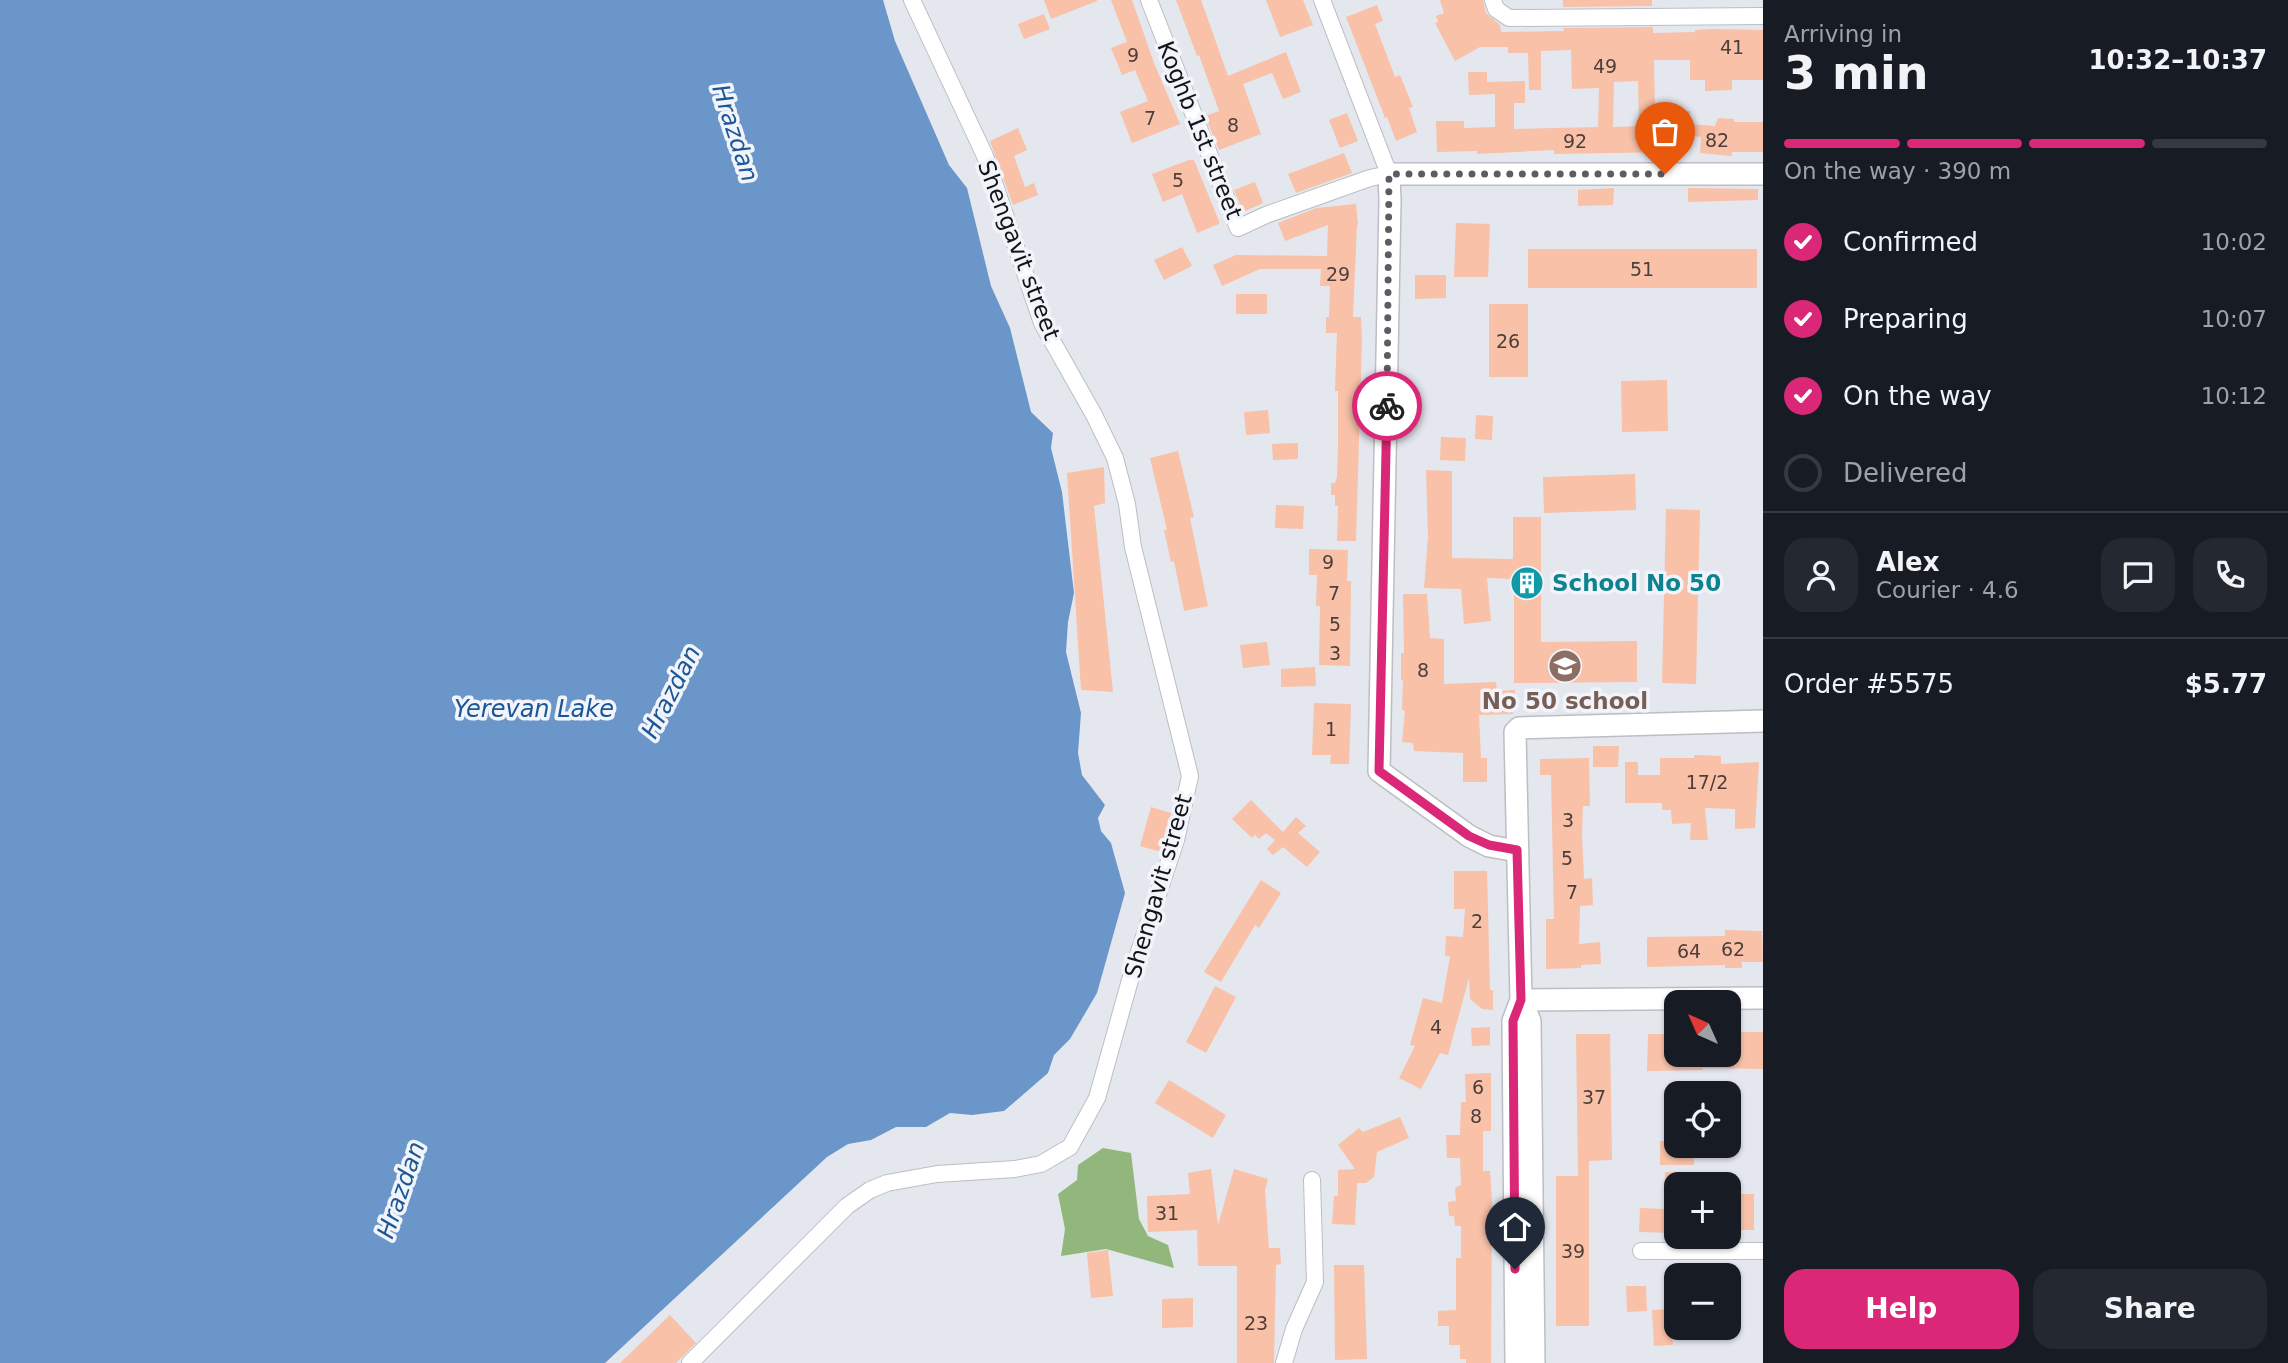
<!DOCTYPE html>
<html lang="en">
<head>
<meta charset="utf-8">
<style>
  :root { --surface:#171b24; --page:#242831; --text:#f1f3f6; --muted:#9ea1a6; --line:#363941; --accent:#db2777 }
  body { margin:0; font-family:"DejaVu Sans",sans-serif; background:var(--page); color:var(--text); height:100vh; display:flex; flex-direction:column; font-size:26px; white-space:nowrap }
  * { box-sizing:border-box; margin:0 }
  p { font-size:23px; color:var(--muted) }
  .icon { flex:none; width:38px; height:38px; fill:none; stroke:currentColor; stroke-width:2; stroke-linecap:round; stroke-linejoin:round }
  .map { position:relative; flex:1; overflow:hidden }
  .details { display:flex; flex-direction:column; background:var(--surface); width:525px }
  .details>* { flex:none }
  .needle { width:46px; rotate:315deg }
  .tools { position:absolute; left:1664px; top:990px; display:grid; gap:14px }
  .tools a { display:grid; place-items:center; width:77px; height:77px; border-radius:14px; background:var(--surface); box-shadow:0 2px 5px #0004; font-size:35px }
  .pin { position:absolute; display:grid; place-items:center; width:60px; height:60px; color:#fff; margin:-72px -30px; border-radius:50% 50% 50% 0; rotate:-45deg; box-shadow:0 0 7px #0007 }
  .pin .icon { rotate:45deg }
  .courier { position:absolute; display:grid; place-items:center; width:70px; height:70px; margin:-35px; border:5px solid #db2777; border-radius:50%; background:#fff; color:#222; box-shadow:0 2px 9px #0007 }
  .headline em { font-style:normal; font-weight:600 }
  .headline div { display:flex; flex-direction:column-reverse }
  .headline { display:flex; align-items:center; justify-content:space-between; height:119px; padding:0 21px }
  h1 { font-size:46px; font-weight:600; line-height:52px }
  .bar { display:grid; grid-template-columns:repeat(4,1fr); gap:10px 7px; align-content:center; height:84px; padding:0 21px }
  .bar i { height:9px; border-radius:5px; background:var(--line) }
  .bar .current { background:var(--accent) }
  .bar p { grid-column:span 4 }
  .line { display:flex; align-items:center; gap:18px; padding:0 21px; border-top:2px solid var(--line) }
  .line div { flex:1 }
  .round { display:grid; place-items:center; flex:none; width:74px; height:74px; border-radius:21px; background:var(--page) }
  ol { padding:0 21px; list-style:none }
  li { display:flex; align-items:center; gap:21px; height:77px }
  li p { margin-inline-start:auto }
  li .icon { padding:7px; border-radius:50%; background:var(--accent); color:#fff; stroke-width:4 }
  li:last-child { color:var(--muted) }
  li i { width:38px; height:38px; border:4px solid var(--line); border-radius:50% }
  .cta { display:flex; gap:14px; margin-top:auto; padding:14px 21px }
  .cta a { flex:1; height:80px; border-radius:21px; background:var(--accent); color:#fff; font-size:28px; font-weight:600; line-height:80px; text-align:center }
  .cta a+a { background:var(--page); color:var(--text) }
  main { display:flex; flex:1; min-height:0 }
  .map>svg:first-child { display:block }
</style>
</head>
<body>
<main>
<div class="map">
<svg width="1763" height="1363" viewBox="0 0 1763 1363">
  <rect width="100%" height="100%" fill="#e5e7ee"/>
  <!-- forest -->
  <path fill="#91b77d" d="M1103,1148L1131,1153L1139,1219L1148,1236L1168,1245L1174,1268L1106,1249L1061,1256L1065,1229L1058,1194L1077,1180L1078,1165Z"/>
  <!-- water -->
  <path fill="#6b96c9" d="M0,0H883L895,41L949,165L967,188L991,286L1010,328L1031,412L1053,433L1051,448L1062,492L1074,593L1068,622L1066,652L1081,713L1078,753L1082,775L1105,805L1098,818L1101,831L1111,843L1125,893L1097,993L1070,1039L1054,1055L1048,1073L1004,1111L972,1115L950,1113L926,1127H896L871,1140L848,1144L827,1157L605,1363H0Z"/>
  <!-- building -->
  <path fill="#f8c1a8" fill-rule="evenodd" d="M1044,0H1097V1L1051,19Z
    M1111,0H1132L1154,63L1180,124L1132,143L1120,112L1148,101L1135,70L1122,75L1111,48L1127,42Z
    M1176,0H1201L1228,76L1286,52L1301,92L1283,99L1272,73L1243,84L1261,134L1219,150L1205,116L1219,111L1199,55L1197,56Z
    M1266,0H1303L1313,25L1280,37Z
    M1440,0H1483L1486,13L1500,25L1501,32L1564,31L1563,28L1653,27V33L1695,32V30L1714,29L1763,30V80H1732V90L1705,91V80H1690V60H1654L1655,111H1690V124L1715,126L1718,118L1734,119V122H1763V152H1732V156L1700,153L1701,137L1671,133V152L1554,154V150L1477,154V151L1437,152L1436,121H1464V128L1495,127V94L1469,95L1468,72H1487V82L1525,81V103H1514V129L1598,127L1599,88L1572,89L1571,50L1541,51V90H1529L1528,53H1508V47H1480L1455,61L1435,23L1438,22L1436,16L1444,13ZM1638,81L1639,126L1613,127L1614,82Z
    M1563,0H1652V6L1563,7Z
    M1377,5L1383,21L1375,24L1395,77L1400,75L1413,107L1409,108L1417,132L1396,141L1387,117L1385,118L1346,17Z
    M1044,14L1050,29L1024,39L1018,24Z
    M1347,113L1358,141L1340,148L1329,120Z
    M1018,128L1027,150L1014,156L1025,187L1034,183L1038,195L1013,205L990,141Z
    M1344,153L1352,173L1296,193L1288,174Z
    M1189,160H1194L1219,221V224L1197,233L1182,194L1163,202L1152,174Z
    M1255,182L1263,203L1243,212L1234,190Z
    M1614,188L1613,205L1578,206V190Z
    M1688,188L1758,189V200L1688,202Z
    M1356,204L1358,225H1357L1353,317H1361L1362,340L1356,541H1337L1338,506H1335V495H1331V483H1335L1337,477L1338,447V391H1335L1337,333H1326V317H1329L1330,286H1320L1321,269H1260L1222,286L1213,265L1236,255L1327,256L1328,225L1285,241L1278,223L1316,208Z
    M1456,223L1490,224L1488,277H1454Z
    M1182,247L1192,266L1164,280L1154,260Z
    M1528,249H1757V288H1528Z
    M1415,275H1446V298L1415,299Z
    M1236,294H1267V314H1236Z
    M1489,304H1528V377H1489Z
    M1667,380L1668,431L1622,432L1621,381Z
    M1268,410L1270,433L1246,435L1244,412Z
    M1476,415L1493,416L1492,440L1475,439Z
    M1441,437L1466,438L1465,461L1440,460Z
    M1298,443V459L1273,460L1272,444Z
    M1178,451L1194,517L1190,518L1208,606L1184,611L1174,561L1171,562L1164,530H1167L1150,458Z
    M1104,467L1105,503L1094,506L1113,692L1081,690L1067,473Z
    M1426,470L1452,471V558L1513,559V517H1541V642L1637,641V682L1514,683V579L1487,578L1491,621L1464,624L1461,589L1424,588L1428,537Z
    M1635,474L1636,510L1544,513L1543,477Z
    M1276,505L1304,506L1303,529L1275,528Z
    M1666,509L1700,510L1696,684L1662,683Z
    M1309,549L1348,550L1347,581H1351L1350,666L1319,665L1320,606H1316L1317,575H1309Z
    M1403,594H1427L1430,638L1444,639V684L1496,682L1497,691L1515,690L1513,714L1479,715L1481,758H1487V782H1463V753L1414,751L1413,743L1402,742L1405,711L1402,710L1403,680H1401V653H1404Z
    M1267,642L1270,665L1243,668L1240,645Z
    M1315,667L1316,686L1281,687V669Z
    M1314,703L1351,704L1349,764H1330L1331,755H1312Z
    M1593,746H1619L1618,767H1593Z
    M1694,755L1721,756V764L1759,762L1755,828L1735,829V809L1705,808L1708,840H1690L1691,823L1672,824L1671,810H1662V803H1625V762H1638V775H1660V758H1694Z
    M1589,758L1590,806H1583L1582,834L1584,879L1592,878L1593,905L1580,906L1579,944L1600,942L1601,964L1581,965V968L1546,969V919H1554L1551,775H1540V759Z
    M1251,800L1283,832L1296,817L1306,826L1298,833L1320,852L1307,867L1283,847L1273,855L1267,849L1275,840L1266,833L1259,839L1255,835L1252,838L1232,819Z
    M1151,807L1171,813L1161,852L1140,846Z
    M1454,871H1487L1490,990H1493V1010L1482,1009L1470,999L1469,978L1448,1055L1440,1053L1421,1089L1399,1078L1415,1046L1410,1045L1423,998L1442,1003L1450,956H1445L1446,936L1463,937L1465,909H1454Z
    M1261,880L1281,893L1259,928L1255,925L1221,982L1204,972Z
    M1725,930L1762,931L1763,962H1742V968H1725V965L1647,967V937L1725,936Z
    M1215,986L1236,997L1206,1053L1186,1042Z
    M1490,1027V1045L1472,1046L1471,1028Z
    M1729,1032H1763V1069L1703,1068V1070L1647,1071L1648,1034H1676V1055H1729Z
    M1576,1034H1610L1612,1160L1589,1161V1326H1556V1176H1578Z
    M1491,1073V1131H1483V1171H1490L1492,1200L1491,1363H1466V1359H1460V1345H1449V1326H1438V1311L1456,1310V1258H1461V1226H1455L1454,1216H1449L1448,1202L1456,1201L1455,1188L1461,1185L1460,1158H1447L1446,1135H1460L1461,1102H1466L1465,1074Z
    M1169,1080L1226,1115L1213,1138L1155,1103Z
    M1400,1117L1409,1138L1377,1152L1374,1177L1366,1183H1357L1355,1225L1332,1224L1334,1196H1338V1170L1355,1169L1338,1145L1359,1128L1363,1132Z
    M1660,1141H1676V1146H1694V1165H1660Z
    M1211,1169L1218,1225L1234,1169L1268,1179L1265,1190L1269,1248H1280L1281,1264L1276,1265L1274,1363H1237V1266H1198L1197,1230L1148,1232L1147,1196L1190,1194L1188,1173Z
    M1665,1172H1676V1233L1639,1232L1640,1208L1664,1209Z
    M1729,1194H1754V1230H1729Z
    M1108,1250L1113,1296L1091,1298L1087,1253Z
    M1334,1265H1364L1367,1359L1335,1360Z
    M1626,1286H1646L1647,1311L1627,1312Z
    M1193,1298V1327L1162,1328V1299Z
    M1671,1309L1673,1345L1654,1346L1652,1310Z
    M670,1315L696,1343L676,1363H620Z"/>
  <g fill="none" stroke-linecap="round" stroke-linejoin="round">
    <defs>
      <path id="minor" d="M1149,0L1238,228L1266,215L1370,178L1389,174L1322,0
        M1493,0L1496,9L1509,18L1763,16
        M1641,1251H1763
        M690,1363L847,1206L870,1190L887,1183L937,1174L1015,1169L1041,1164L1070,1147L1097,1098L1132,973L1176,840L1190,776L1133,547L1127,504L1115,458L1094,415L1042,323L985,156L912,0
        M1284,1363L1294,1329L1315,1282L1312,1180"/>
      <path id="tertiary" d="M1517,851L1489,846L1469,836L1379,771L1390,201L1389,174H1763
        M1521,1000L1763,998
        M1516,1363L1513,1021L1521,1000
        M1534,1363L1530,1021L1521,1000L1515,732L1519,728L1763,721"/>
    </defs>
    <!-- minor casing -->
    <use href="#minor" stroke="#bcbec5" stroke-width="18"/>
    <!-- tertiary casing -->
    <use href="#tertiary" stroke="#bcbec5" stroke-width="24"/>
    <!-- minor -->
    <use href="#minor" stroke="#fff" stroke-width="16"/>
    <!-- tertiary -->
    <use href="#tertiary" stroke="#fff" stroke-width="21"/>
  </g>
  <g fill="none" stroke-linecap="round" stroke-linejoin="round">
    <!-- done -->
    <path stroke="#5c5d61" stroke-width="7" stroke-dasharray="0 12.6" d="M1387,406L1389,174H1665"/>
    <!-- route -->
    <path stroke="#db2777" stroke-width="9" d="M1387,406L1379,771L1469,836L1489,845L1517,850L1521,1000L1513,1021L1515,1269"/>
  </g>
  <!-- icons -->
  <defs>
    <symbol id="building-disc" viewBox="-11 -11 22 22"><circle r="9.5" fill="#0f9aa8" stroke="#f2f4fb"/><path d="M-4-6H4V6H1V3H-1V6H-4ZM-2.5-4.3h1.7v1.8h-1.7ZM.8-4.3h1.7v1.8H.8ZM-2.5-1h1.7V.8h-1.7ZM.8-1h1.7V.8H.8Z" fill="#fff"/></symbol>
    <symbol id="school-disc" viewBox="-11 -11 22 22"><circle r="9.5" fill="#8d6e63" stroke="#f2f4fb"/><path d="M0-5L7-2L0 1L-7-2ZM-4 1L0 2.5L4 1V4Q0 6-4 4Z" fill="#fff"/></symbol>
  </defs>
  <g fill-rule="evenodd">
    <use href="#building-disc" x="1508" y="564" width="38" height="38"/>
    <use href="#school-disc" x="1546" y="647" width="38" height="38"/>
  </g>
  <g text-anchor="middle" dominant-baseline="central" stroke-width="7" stroke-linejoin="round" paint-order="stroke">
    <!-- number labels -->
    <g font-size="19" fill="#4c3e3a">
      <text x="1732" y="47">41</text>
      <text x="1133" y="55">9</text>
      <text x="1605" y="66">49</text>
      <text x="1150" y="118">7</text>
      <text x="1233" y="125">8</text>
      <text x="1717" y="140">82</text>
      <text x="1575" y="141">92</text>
      <text x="1178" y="180">5</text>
      <text x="1642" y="269">51</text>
      <text x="1338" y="274">29</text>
      <text x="1508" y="341">26</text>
      <text x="1328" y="562">9</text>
      <text x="1334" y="593">7</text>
      <text x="1335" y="624">5</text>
      <text x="1335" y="653">3</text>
      <text x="1423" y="670">8</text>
      <text x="1331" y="729">1</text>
      <text x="1707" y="782">17/2</text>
      <text x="1568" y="820">3</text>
      <text x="1567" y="858">5</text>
      <text x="1572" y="892">7</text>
      <text x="1477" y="921">2</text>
      <text x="1733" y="949">62</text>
      <text x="1689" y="951">64</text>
      <text x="1436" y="1027">4</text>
      <text x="1478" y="1087">6</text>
      <text x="1594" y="1097">37</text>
      <text x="1476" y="1116">8</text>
      <text x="1167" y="1213">31</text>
      <text x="1573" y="1251">39</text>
      <text x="1256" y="1323">23</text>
    </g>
    <!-- street labels -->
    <g font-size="23" fill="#121315" stroke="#f2f4fb">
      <text transform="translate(1200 130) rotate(68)">Koghb 1st street</text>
      <text transform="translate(1019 250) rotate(69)">Shengavit street</text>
      <text transform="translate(1158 886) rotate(-74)">Shengavit street</text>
    </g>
    <!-- culture labels -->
    <g font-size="23" font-weight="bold" fill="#0d838f" stroke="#f2f4fb" text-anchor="start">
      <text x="1552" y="583">School No 50</text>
    </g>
    <!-- education labels -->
    <g font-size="23" font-weight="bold" fill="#785e54" stroke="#f2f4fb">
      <text x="1565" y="701">No 50 school</text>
    </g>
    <!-- water labels -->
    <g font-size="24" font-style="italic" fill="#1b5696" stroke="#f2f4fb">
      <text transform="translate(735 133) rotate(72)">Hrazdan</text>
      <text transform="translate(671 692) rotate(-63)">Hrazdan</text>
      <text x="534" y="709">Yerevan Lake</text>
      <text transform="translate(401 1190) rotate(-71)">Hrazdan</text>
    </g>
  </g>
</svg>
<div class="tools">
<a><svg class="needle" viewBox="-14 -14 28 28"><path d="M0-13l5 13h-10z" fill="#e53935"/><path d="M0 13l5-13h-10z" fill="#9ea1a6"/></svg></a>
<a><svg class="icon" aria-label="locate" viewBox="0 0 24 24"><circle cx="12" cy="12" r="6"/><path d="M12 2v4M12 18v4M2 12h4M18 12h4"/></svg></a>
<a>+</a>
<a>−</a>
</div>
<div class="pin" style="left:1665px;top:174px;background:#ea580c"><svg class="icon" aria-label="bag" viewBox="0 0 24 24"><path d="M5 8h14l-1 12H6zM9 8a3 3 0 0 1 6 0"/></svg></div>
<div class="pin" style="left:1515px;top:1269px;background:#1f2937"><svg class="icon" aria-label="home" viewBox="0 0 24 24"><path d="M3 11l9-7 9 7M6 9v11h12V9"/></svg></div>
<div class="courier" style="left:1387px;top:406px"><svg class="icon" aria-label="bike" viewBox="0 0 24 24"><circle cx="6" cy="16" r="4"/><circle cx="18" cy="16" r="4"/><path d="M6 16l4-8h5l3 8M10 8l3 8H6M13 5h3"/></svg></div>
</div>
<section class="details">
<div class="headline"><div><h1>3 min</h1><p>Arriving in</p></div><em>10:32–10:37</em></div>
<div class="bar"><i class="current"></i><i class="current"></i><i class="current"></i><i></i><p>On the way · 390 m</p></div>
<ol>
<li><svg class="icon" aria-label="check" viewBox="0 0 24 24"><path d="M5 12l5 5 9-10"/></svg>Confirmed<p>10:02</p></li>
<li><svg class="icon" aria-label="check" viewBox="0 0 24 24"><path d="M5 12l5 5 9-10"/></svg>Preparing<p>10:07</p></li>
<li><svg class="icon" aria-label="check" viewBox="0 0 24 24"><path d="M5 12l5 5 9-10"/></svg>On the way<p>10:12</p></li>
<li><i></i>Delivered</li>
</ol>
<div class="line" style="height:126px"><a class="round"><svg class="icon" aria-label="person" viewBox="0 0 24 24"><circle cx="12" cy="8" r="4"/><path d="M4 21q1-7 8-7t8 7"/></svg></a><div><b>Alex</b><p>Courier · 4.6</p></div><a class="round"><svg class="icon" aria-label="chat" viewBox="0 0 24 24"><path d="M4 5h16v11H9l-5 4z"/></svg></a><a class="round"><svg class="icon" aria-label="phone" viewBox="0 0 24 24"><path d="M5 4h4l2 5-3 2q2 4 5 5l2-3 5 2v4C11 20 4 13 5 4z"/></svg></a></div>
<div class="line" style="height:91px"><div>Order #5575</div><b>$5.77</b></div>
<div class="cta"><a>Help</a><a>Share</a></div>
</section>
</main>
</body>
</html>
